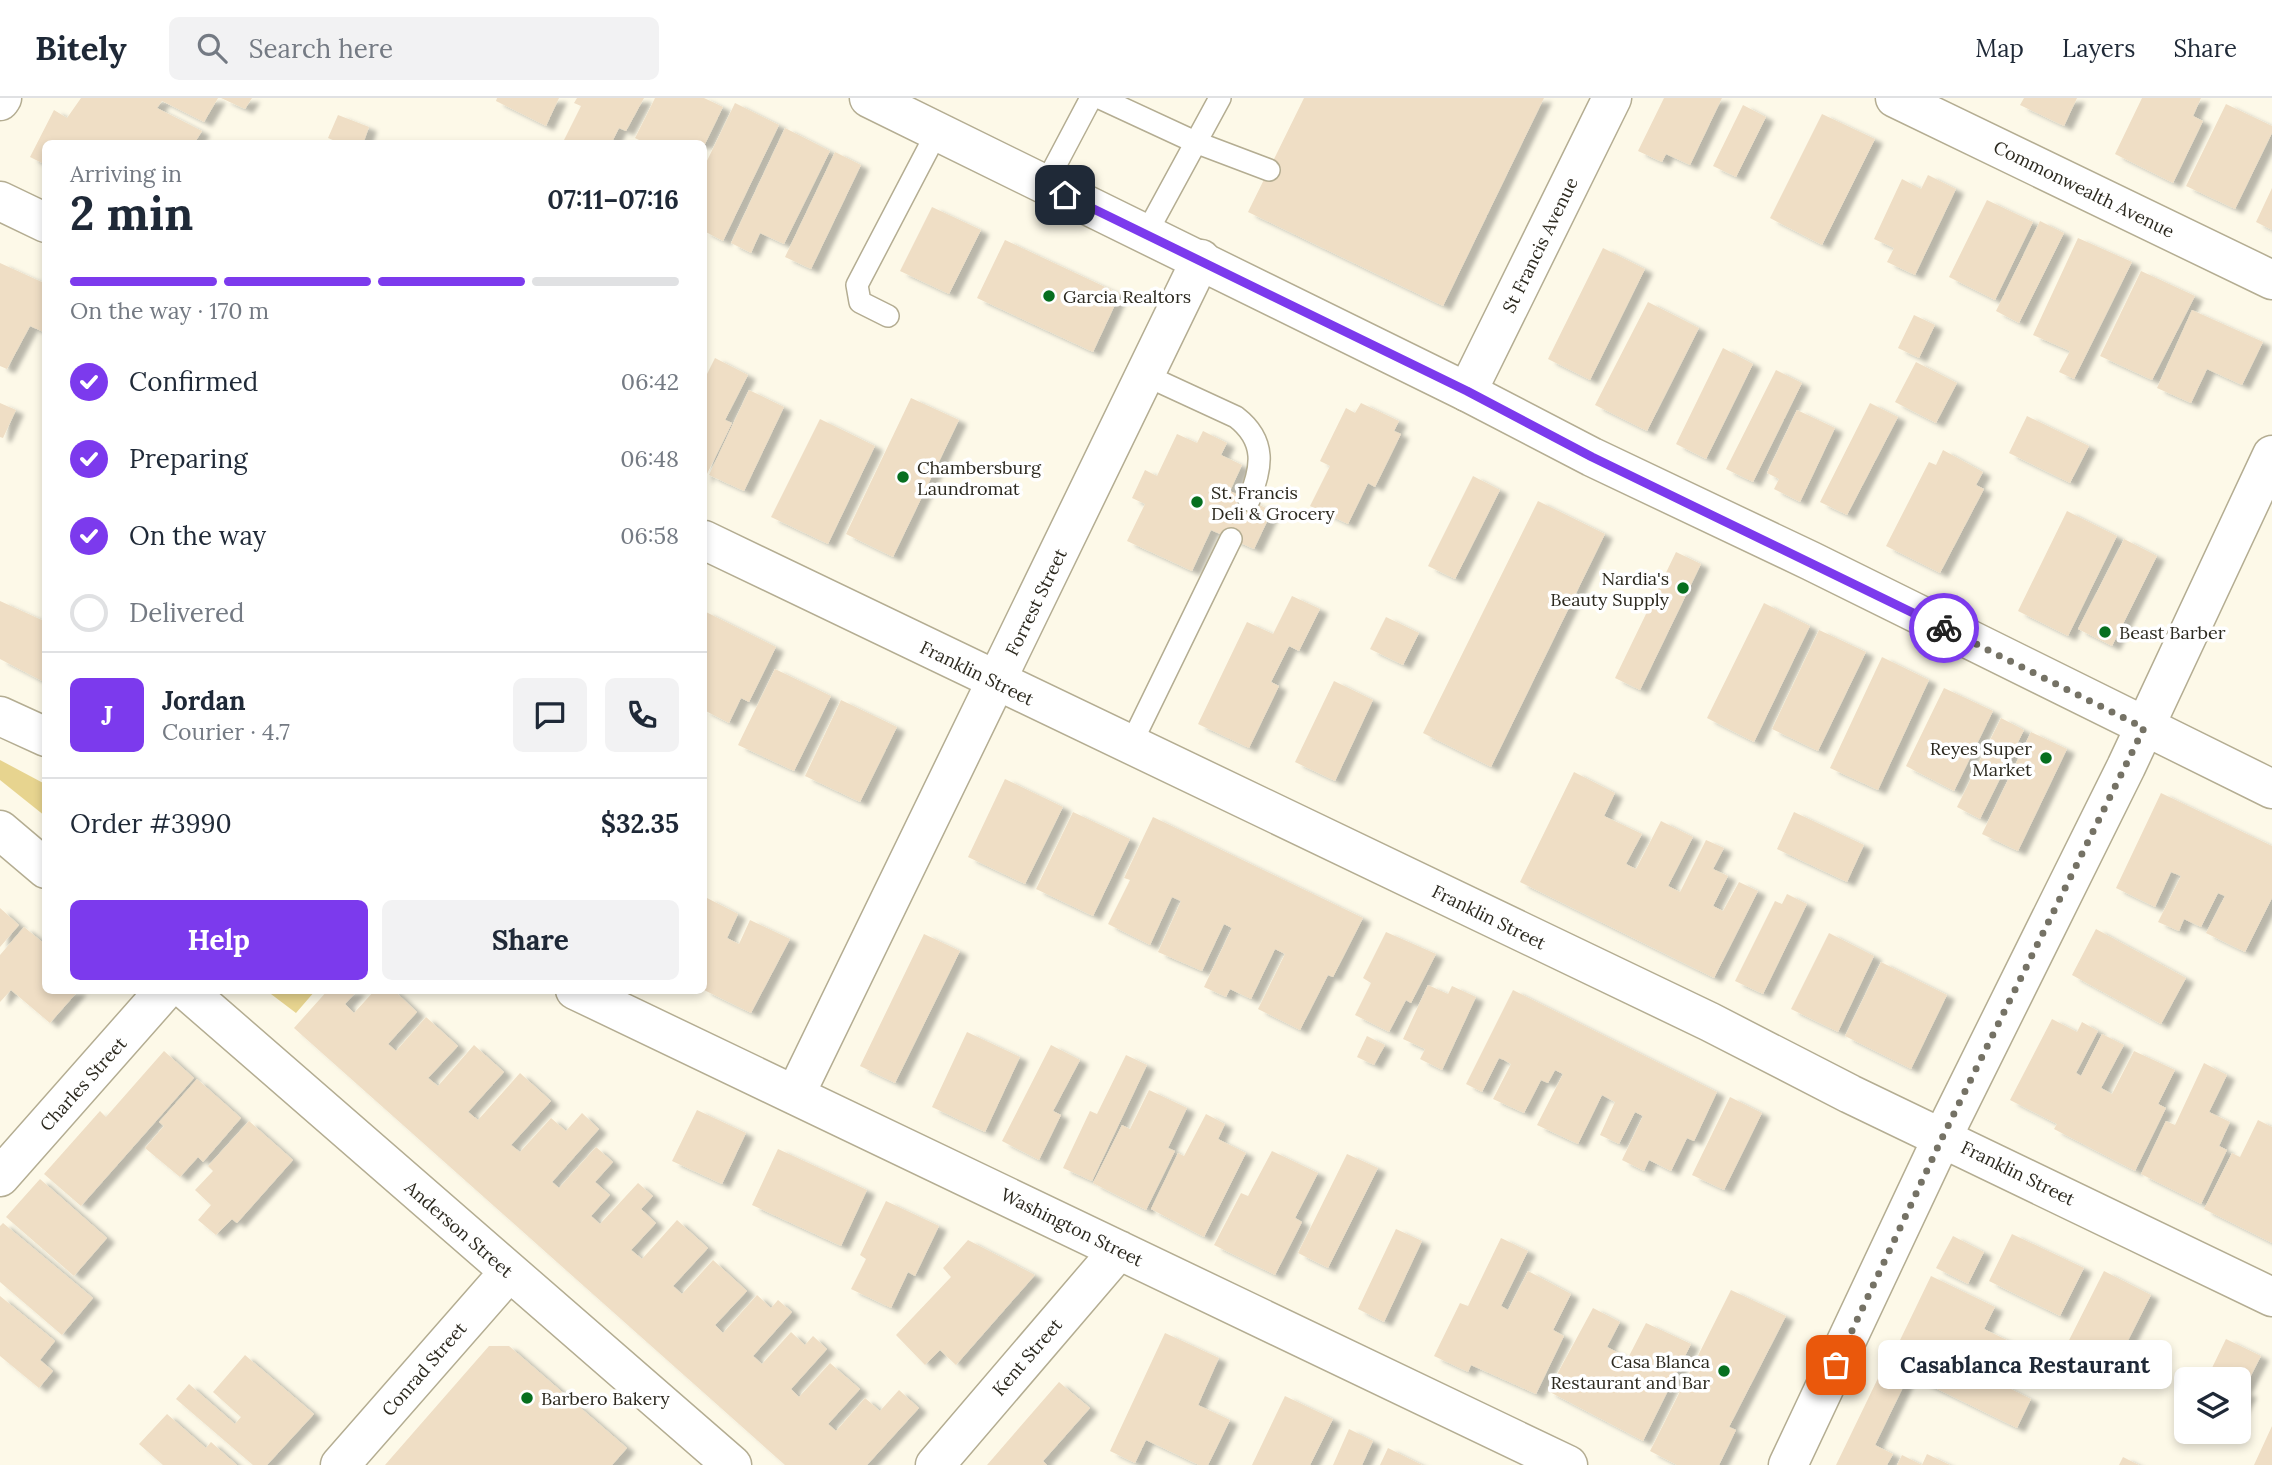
<!DOCTYPE html>
<html lang="en">
<head>
<meta charset="utf-8">
<style>
  :root { --surface:#fff; --page:#f2f2f3; --text:#1f2937; --muted:#747a83; --line:#e0e1e3; --accent:#7c3aed }
  body { margin:0; font-family:Lora,serif; background:var(--page); color:var(--text); height:100vh; display:flex; flex-direction:column; font-size:26px; white-space:nowrap }
  * { box-sizing:border-box; margin:0 }
  p { font-size:23px; color:var(--muted) }
  .icon { flex:none; width:38px; height:38px; fill:none; stroke:currentColor; stroke-width:2; stroke-linecap:round; stroke-linejoin:round }
  .map { position:relative; flex:1; overflow:hidden }
  .side { position:absolute; left:42px; top:42px; width:665px; height:854px; display:flex; flex-direction:column; background:var(--surface); border-radius:10px; box-shadow:0 4px 10px #0003 }
  .side>* { flex:none }
  .tools { position:absolute; left:2174px; top:1269px; display:grid; gap:14px }
  .tools a { display:grid; place-items:center; width:77px; height:77px; border-radius:10px; background:var(--surface); box-shadow:0 4px 10px #0003; font-size:35px }
  .pin { position:absolute; display:grid; place-items:center; width:60px; height:60px; color:#fff; margin:-30px; border-radius:14px; box-shadow:0 4px 10px #0006 }
  .courier { position:absolute; display:grid; place-items:center; width:70px; height:70px; margin:-35px; border:5px solid #7c3aed; border-radius:50%; background:#fff; color:#222; box-shadow:0 2px 9px #0007 }
  .bubble { position:absolute; height:49px; border-radius:10px; background:var(--surface); box-shadow:0 4px 10px #0003; font-size:23px; font-weight:700; line-height:49px; text-align:center }
  .overview em { font-style:normal; font-weight:700 }
  .overview div { display:flex; flex-direction:column-reverse }
  .overview { display:flex; align-items:center; justify-content:space-between; height:119px; padding:0 28px }
  h1 { font-size:46px; font-weight:700; line-height:52px }
  .bar { display:grid; grid-template-columns:repeat(4,1fr); gap:10px 7px; align-content:center; height:84px; padding:0 28px }
  .bar i { height:9px; border-radius:5px; background:var(--line) }
  .bar .selected { background:var(--accent) }
  .bar p { grid-column:span 4 }
  .line { display:flex; align-items:center; gap:18px; padding:0 28px; border-top:2px solid var(--line) }
  .line div { flex:1 }
  .round { display:grid; place-items:center; flex:none; width:74px; height:74px; border-radius:10px; background:var(--page) }
  ol { padding:0 28px; list-style:none }
  li { display:flex; align-items:center; gap:21px; height:77px }
  li p { margin-inline-start:auto }
  li .icon { padding:7px; border-radius:50%; background:var(--accent); color:#fff; stroke-width:4 }
  li:last-child { color:var(--muted) }
  li i { width:38px; height:38px; border:4px solid var(--line); border-radius:50% }
  .cta { display:flex; gap:14px; margin-top:auto; padding:14px 28px }
  .cta a { flex:1; height:80px; border-radius:10px; background:var(--accent); color:#fff; font-size:28px; font-weight:700; line-height:80px; text-align:center }
  .cta a+a { background:var(--page); color:var(--text) }
  header { display:flex; align-items:center; gap:42px; box-sizing:border-box; height:98px; padding:0 35px; background:var(--surface); border-bottom:2px solid var(--line) }
  header strong { font-size:33px }
  nav { display:flex; gap:38px; margin-inline-start:auto; font-size:24px }
  .search { width:490px; height:63px; background:var(--page); display:flex; align-items:center; gap:18px; box-sizing:border-box; padding:0 24px; border-radius:10px; color:var(--muted); font-size:26px }
  .map>svg:first-child { display:block }
</style>
</head>
<body>
<header>
<strong>Bitely</strong>
<div class="search"><svg class="icon" aria-label="search" viewBox="0 0 24 24"><circle cx="10" cy="10" r="6"/><path d="M15 15l6 6"/></svg>Search here</div>
<nav><a>Map</a><a>Layers</a><a>Share</a></nav>
</header>
<div class="map">
<svg width="2272" height="1367" viewBox="0 0 2272 1367">
  <defs>
    <filter id="shadow"><feDropShadow dx="8" dy="4.5" stdDeviation="2" flood-color="#0004"/></filter>
  </defs>
  <rect width="100%" height="100%" fill="#fdf9e8"/>
  <!-- green -->
  <path fill="#e7d48f" d="M0,662L45,686V718L0,682Z
    M267,893H315L296,915Z"/>
  <!-- building -->
  <path fill="#efdec5" filter="url(#shadow)" d="M81,0H218L204,24L162,3L157,10L202,33L194,46H46V67L30,59L54,12L67,20Z
    M221,0H252L245,11Z
    M497,0H559L546,28L496,3Z
    M577,0H644L626,33L619,30L611,46H567L563,44L581,8L574,5Z
    M655,0H704L723,9L705,46H647L635,40Z
    M1304,0H1544L1443,208L1248,114Z
    M1664,0H1722L1690,67L1666,56L1662,64L1638,53Z
    M2024,0H2077L2064,28L2020,7Z
    M2142,0H2201L2193,18L2203,23L2173,85L2115,56Z
    M735,5L779,27L723,143L704,133V69Z
    M2226,6L2272,28V35L2235,111L2186,88Z
    M1743,7L1766,19L1736,79L1713,68Z
    M1822,16L1875,41L1822,147L1770,120Z
    M338,17L369,29L363,46H342L328,40Z
    M785,30L830,53L784,146L760,135L751,155L731,145Z
    M835,54L861,67L811,171L785,159Z
    M1928,77L1956,91L1915,177L1887,164L1894,150L1874,141L1902,81L1921,91Z
    M2272,90V132L2256,124Z
    M1987,102L2033,124L1995,202L1949,179Z
    M932,109L981,132L949,196L900,173Z
    M2040,123L2064,135L2019,225L1996,213Z
    M2078,140L2132,164L2074,281L2059,274L2070,253L2033,237Z
    M1005,142L1120,196L1093,254L977,200Z
    M1603,150L1645,171L1590,282L1548,261Z
    M0,165L46,186V235L30,228L7,271L0,268Z
    M2141,173L2195,198L2152,282L2100,258Z
    M1648,204L1699,230L1647,333L1595,307Z
    M2192,212L2263,244L2242,287L2207,271L2191,305L2157,290Z
    M1914,217L1935,227L1919,260L1898,250Z
    M1723,250L1753,266L1706,361L1676,346Z
    M715,260L748,277L725,322L732,325L704,382V282Z
    M1916,264L1957,285L1936,325L1895,304Z
    M1776,272L1802,285L1753,384L1726,371Z
    M749,292L784,309L744,393L709,377Z
    M911,300L959,322L893,459L846,436Z
    M0,305L16,312L3,340L0,339Z
    M1361,305L1399,323L1394,333L1401,336L1375,389L1368,385L1348,426L1310,408L1330,368L1320,363L1346,310L1355,315Z
    M1870,305L1898,319L1847,417L1820,404Z
    M1797,312L1835,330L1800,404L1774,391L1779,381L1767,375Z
    M2027,318L2089,348L2070,385L2009,355Z
    M820,321L875,348L828,446L771,419Z
    M1203,333L1227,345L1221,357L1242,367L1230,393L1272,413L1254,451L1211,432L1192,473L1127,443L1145,406L1132,400L1145,372L1157,378L1177,336L1197,345Z
    M1943,352L1983,374L1976,387L1984,391L1940,475L1886,448L1929,364L1936,367Z
    M1473,378L1500,392L1455,481L1428,468Z
    M1538,403L1605,436L1491,669L1423,635Z
    M2067,413L2117,438L2068,538L2018,513Z
    M2124,441L2157,458L2112,548L2078,531Z
    M1676,454L1701,466L1640,592L1615,580Z
    M1292,498L1320,511L1299,553L1289,548L1271,584L1279,588L1249,650L1198,626L1247,524L1273,536Z
    M0,503L46,524V585L0,561Z
    M1764,505L1810,528L1754,644L1707,620Z
    M704,513L776,549L749,604L741,600L729,625L704,612Z
    M1386,519L1419,535L1403,567L1370,551Z
    M1819,532L1866,554L1818,653L1772,631Z
    M1882,559L1929,582L1878,692L1830,670Z
    M775,571L831,598L794,673L738,647Z
    M1334,583L1373,602L1335,683L1295,664Z
    M1944,590L1993,613L1954,693L1906,668Z
    M841,602L897,629L860,704L805,678Z
    M2001,620L2024,632L1980,721L1957,709Z
    M2031,634L2067,651L2018,753L1982,736Z
    M1574,674L1615,695L1604,718L1642,736L1626,766L1636,771L1661,723L1693,739L1668,788L1680,794L1706,742L1724,750L1713,771L1728,778L1713,808L1723,813L1739,784L1758,793L1714,880L1520,784Z
    M1005,681L1063,709L1025,786L968,759Z
    M2161,695L2272,748V800L2245,854L2206,835L2225,798L2218,795L2201,829L2184,821L2179,833L2158,824L2181,778L2171,774L2155,809L2116,790Z
    M1073,714L1130,741L1093,818L1036,791Z
    M1794,714L1864,747L1847,784L1777,751Z
    M1153,719L1363,820L1333,879L1328,877L1300,932L1258,911L1285,856L1275,851L1251,901L1230,891L1226,899L1204,889L1232,830L1224,826L1202,873L1158,854L1181,803L1172,799L1150,847L1108,826L1130,782L1124,780Z
    M1787,796L1807,806L1763,896L1735,883L1775,803L1782,806Z
    M707,800L738,816L727,840L739,846L750,822L790,841L751,915L704,892V806Z
    M0,810L19,827L0,849Z
    M24,829L46,847V892H79L50,925L11,892L0,904V857Z
    M2096,831L2186,880L2161,926L2072,877Z
    M1386,834L1436,856L1411,905L1406,902L1389,934L1355,917L1371,885L1363,880Z
    M1829,835L1874,858L1838,934L1791,911Z
    M924,836L960,853L895,985L860,968Z
    M1881,864L1947,897L1911,971L1845,938Z
    M1428,887L1448,896L1452,888L1476,899L1442,972L1420,961L1425,951L1403,941Z
    M328,892H358L345,906L354,915L375,892H393L400,898L417,914L388,946L396,953L426,919L458,948L428,980L438,988L474,947L504,974L468,1014L478,1022L520,975L551,1003L511,1047L520,1054L551,1020L566,1033L582,1015L599,1031L552,1084L559,1090L596,1049L613,1064L595,1084L610,1097L591,1118L600,1126L638,1085L653,1098L641,1111L656,1125L631,1152L642,1161L677,1122L708,1150L673,1188L682,1196L713,1162L747,1193L715,1227L723,1235L757,1197L771,1210L778,1202L792,1214L753,1258L762,1266L791,1234L805,1247L813,1238L827,1251L791,1291L799,1299L830,1265L860,1291L828,1326L836,1333L865,1300L880,1313L899,1292L919,1310L867,1367H785L294,930Z
    M1513,892L1717,994L1694,1043L1687,1040L1671,1073L1649,1062L1644,1073L1622,1062L1643,1018L1635,1014L1619,1046L1600,1037L1615,1004L1602,997L1578,1046L1537,1027L1563,976L1555,972L1548,985L1541,982L1524,1015L1493,1001L1511,966L1504,962L1499,960L1482,994L1466,986Z
    M2052,921L2077,934L2082,924L2098,933L2076,975L2081,978L2102,936L2124,947L2101,990L2112,996L2134,953L2175,972L2158,1006L2166,1010L2135,1073L2054,1031L2057,1026L2010,1002Z
    M967,934L1020,959L985,1034L932,1009Z
    M1367,938L1385,947L1374,967L1357,959Z
    M1051,947L1080,962L1053,1013L1061,1017L1039,1062L1002,1043Z
    M164,953L194,980L81,1108L44,1076L100,1013L106,1019Z
    M1126,957L1147,967L1092,1083L1063,1070L1090,1013L1097,1016Z
    M2204,965L2227,977L2209,1014L2230,1024L2219,1048L2227,1052L2201,1106L2141,1076L2166,1023L2175,1027Z
    M197,981L241,1020L203,1064L198,1059L180,1079L145,1050L164,1028L159,1024Z
    M1149,992L1187,1010L1168,1050L1175,1053L1146,1112L1093,1085L1122,1027L1130,1031Z
    M1730,999L1762,1015L1724,1092L1692,1077Z
    M697,1012L746,1035L722,1086L672,1063Z
    M1206,1016L1225,1026L1218,1041L1246,1055L1204,1139L1151,1111L1178,1055L1184,1058Z
    M2258,1022L2272,1029V1145L2204,1111L2232,1055L2240,1059Z
    M249,1023L293,1062L237,1125L232,1121L216,1137L198,1122L211,1107L195,1092L213,1073L208,1068Z
    M778,1051L867,1092L841,1148L752,1107Z
    M1272,1053L1318,1075L1295,1120L1302,1124L1275,1177L1214,1147L1241,1095L1248,1098Z
    M1347,1056L1378,1070L1328,1170L1298,1155Z
    M40,1081L107,1140L74,1178L6,1119Z
    M886,1103L939,1128L915,1178L908,1174L891,1210L851,1191L866,1161L860,1157Z
    M3,1125L93,1200L62,1237L0,1184V1128Z
    M1396,1131L1422,1143L1384,1224L1358,1211Z
    M2012,1136L2084,1170L2060,1218L1989,1183Z
    M1953,1138L1984,1154L1968,1186L1936,1170Z
    M1501,1140L1528,1153L1501,1208L1508,1212L1528,1173L1571,1196L1553,1232L1564,1238L1536,1296L1471,1267L1468,1274L1434,1258L1460,1205L1468,1208Z
    M968,1142L1035,1177L956,1267L940,1252L925,1267L896,1237L951,1179L943,1170Z
    M2104,1173L2151,1197L2107,1284L2060,1260Z
    M1931,1178L1995,1209L1984,1231L2015,1246L2011,1253L2021,1258L2011,1280L1999,1275L1995,1283L2031,1301L2017,1330L1888,1267Z
    M1731,1192L1786,1218L1729,1329L1736,1332L1719,1367H1677L1650,1353Z
    M0,1198L55,1243L40,1262L53,1273L39,1290L0,1258Z
    M1593,1210L1620,1224L1607,1249L1628,1260L1646,1225L1691,1246L1643,1343L1548,1293Z
    M1165,1235L1219,1260L1198,1307L1230,1322L1208,1367H1199L1146,1342L1135,1365L1110,1353Z
    M2226,1241L2261,1258L2243,1293L2249,1295L2238,1316V1281H2199L2204,1271L2210,1274Z
    M489,1248H509L627,1350L612,1367H385Z
    M245,1257L314,1316L267,1367H253L176,1301L189,1286L235,1326L241,1319L213,1294Z
    M1882,1272L1906,1283L1875,1347L1893,1356L1887,1367H1836Z
    M1059,1284L1090,1310L1043,1363L1047,1367H987Z
    M1285,1298L1333,1321L1310,1367H1252Z
    M167,1316L206,1350L211,1344L237,1367H163L139,1346Z
    M2272,1328V1367H2254Z
    M1349,1331L1373,1343L1362,1367H1333Z
    M1388,1350L1422,1367H1380Z
    M1927,1356L1950,1367H1897L1902,1357L1922,1367Z
    M2123,1359L2139,1367H2119Z"/>
  <g fill="none" stroke-linecap="round" stroke-linejoin="round">
    <defs>
      <path id="service" d="M1100,0L1195,44L1269,72
        M1045,87L1091,0
        M1146,136L1220,0
        M888,218L860,204L857,187L937,34
        M1145,277L1236,319C1267,343 1262,370 1249,402
        M1130,648L1231,441"/>
      <path id="minor" d="M1895,0L2272,182
        M0,103L46,125
        M1467,294L1612,0
        M704,442L1710,924L1850,996L2272,1199
        M0,618L46,639
        M0,732L46,771
        M186,892L732,1367
        M575,892L1568,1367
        M795,997L1201,161
        M0,1079L165,892
        M340,1367L509,1174
        M935,1367L1119,1152
        M1788,1367L1943,1038L2126,669L2272,357"/>
      <path id="tertiary" d="M869,0L1467,294L1592,359L1811,463L2272,691"/>
      <path id="secondary" d="M0,3L2,0"/>
    </defs>
    <!-- service casing -->
    <use href="#service" stroke="#b4ad92" stroke-width="24"/>
    <!-- minor casing -->
    <use href="#minor" stroke="#b4ad92" stroke-width="41"/>
    <!-- tertiary casing -->
    <use href="#tertiary" stroke="#b4ad92" stroke-width="41"/>
    <!-- secondary casing -->
    <use href="#secondary" stroke="#b4ad92" stroke-width="41"/>
    <!-- service -->
    <use href="#service" stroke="#fff" stroke-width="21"/>
    <!-- minor -->
    <use href="#minor" stroke="#fff" stroke-width="38"/>
    <!-- tertiary -->
    <use href="#tertiary" stroke="#fff" stroke-width="38"/>
    <!-- secondary -->
    <use href="#secondary" stroke="#fff" stroke-width="38"/>
  </g>
  <g fill="none" stroke-linecap="round" stroke-linejoin="round">
    <!-- done -->
    <path stroke="#757265" stroke-width="7" stroke-dasharray="0 12.6" d="M1836,1267L1943,1038L2144,630L1944,530"/>
    <!-- route -->
    <path stroke="#7c3aed" stroke-width="9" d="M1065,97L1467,293L1592,359L1944,530"/>
  </g>
  <!-- markers -->
  <g fill="#076f1f" stroke="#fff" stroke-width="2.5">
    <circle cx="1049" cy="198" r="7"/>
    <circle cx="903" cy="379" r="7"/>
    <circle cx="1197" cy="404" r="7"/>
    <circle cx="1683" cy="490" r="7"/>
    <circle cx="2105" cy="534" r="7"/>
    <circle cx="2046" cy="660" r="7"/>
    <circle cx="1724" cy="1273" r="7"/>
    <circle cx="527" cy="1300" r="7"/>
  </g>
  <g text-anchor="middle" dominant-baseline="central" stroke-width="7" stroke-linejoin="round" paint-order="stroke">
    <!-- street labels -->
    <g font-size="18" fill="#2c291f" stroke="#fff">
      <text transform="translate(2084 91) rotate(26)">Commonwealth Avenue</text>
      <text transform="translate(1540 147) rotate(-64)">St Francis Avenue</text>
      <text transform="translate(1036 504) rotate(-64)">Forrest Street</text>
      <text transform="translate(977 575) rotate(26)">Franklin Street</text>
      <text transform="translate(1489 819) rotate(26)">Franklin Street</text>
      <text transform="translate(83 986) rotate(-48)">Charles Street</text>
      <text transform="translate(2018 1075) rotate(26)">Franklin Street</text>
      <text transform="translate(1072 1129) rotate(26)">Washington Street</text>
      <text transform="translate(459 1131) rotate(41)">Anderson Street</text>
      <text transform="translate(1027 1259) rotate(-49)">Kent Street</text>
      <text transform="translate(424 1271) rotate(-49)">Conrad Street</text>
    </g>
    <!-- poi labels -->
    <g font-size="18" fill="#2c291f" stroke="#fff" text-anchor="start">
      <text x="1063" y="198">Garcia Realtors</text>
      <text x="917" y="369">Chambersburg<tspan x="917" dy="21">Laundromat</tspan></text>
      <text x="1211" y="394">St. Francis<tspan x="1211" dy="21">Deli &amp; Grocery</tspan></text>
      <text x="1669" y="480" text-anchor="end">Nardia's<tspan x="1669" dy="21">Beauty Supply</tspan></text>
      <text x="2119" y="534">Beast Barber</text>
      <text x="2032" y="650" text-anchor="end">Reyes Super<tspan x="2032" dy="21">Market</tspan></text>
      <text x="1710" y="1263" text-anchor="end">Casa Blanca<tspan x="1710" dy="21">Restaurant and Bar</tspan></text>
      <text x="541" y="1300">Barbero Bakery</text>
    </g>
  </g>
</svg>
<div class="tools">
<a><svg class="icon" aria-label="layers" viewBox="0 0 24 24"><path d="M12 4l9 5-9 5-9-5zM3 14l9 5 9-5"/></svg></a>
</div>
<div class="pin" style="left:1836px;top:1267px;background:#ea580c"><svg class="icon" aria-label="bag" viewBox="0 0 24 24"><path d="M5 8h14l-1 12H6zM9 8a3 3 0 0 1 6 0"/></svg></div>
<div class="pin" style="left:1065px;top:97px;background:#1f2937"><svg class="icon" aria-label="home" viewBox="0 0 24 24"><path d="M3 11l9-7 9 7M6 9v11h12V9"/></svg></div>
<div class="courier" style="left:1944px;top:530px"><svg class="icon" aria-label="bike" viewBox="0 0 24 24"><circle cx="6" cy="16" r="4"/><circle cx="18" cy="16" r="4"/><path d="M6 16l4-8h5l3 8M10 8l3 8H6M13 5h3"/></svg></div>
<div class="bubble" style="left:1878px;top:1242px;width:294px">Casablanca Restaurant</div>
<section class="side">
<div class="overview"><div><h1>2 min</h1><p>Arriving in</p></div><em>07:11–07:16</em></div>
<div class="bar"><i class="selected"></i><i class="selected"></i><i class="selected"></i><i></i><p>On the way · 170 m</p></div>
<ol>
<li><svg class="icon" aria-label="check" viewBox="0 0 24 24"><path d="M5 12l5 5 9-10"/></svg>Confirmed<p>06:42</p></li>
<li><svg class="icon" aria-label="check" viewBox="0 0 24 24"><path d="M5 12l5 5 9-10"/></svg>Preparing<p>06:48</p></li>
<li><svg class="icon" aria-label="check" viewBox="0 0 24 24"><path d="M5 12l5 5 9-10"/></svg>On the way<p>06:58</p></li>
<li><i></i>Delivered</li>
</ol>
<div class="line" style="height:126px"><b class="round" style="background:var(--accent);color:#fff">J</b><div><b>Jordan</b><p>Courier · 4.7</p></div><a class="round"><svg class="icon" aria-label="chat" viewBox="0 0 24 24"><path d="M4 5h16v11H9l-5 4z"/></svg></a><a class="round"><svg class="icon" aria-label="phone" viewBox="0 0 24 24"><path d="M5 4h4l2 5-3 2q2 4 5 5l2-3 5 2v4C11 20 4 13 5 4z"/></svg></a></div>
<div class="line" style="height:91px"><div>Order #3990</div><b>$32.35</b></div>
<div class="cta"><a>Help</a><a>Share</a></div>
</section>
</div>
</body>
</html>
